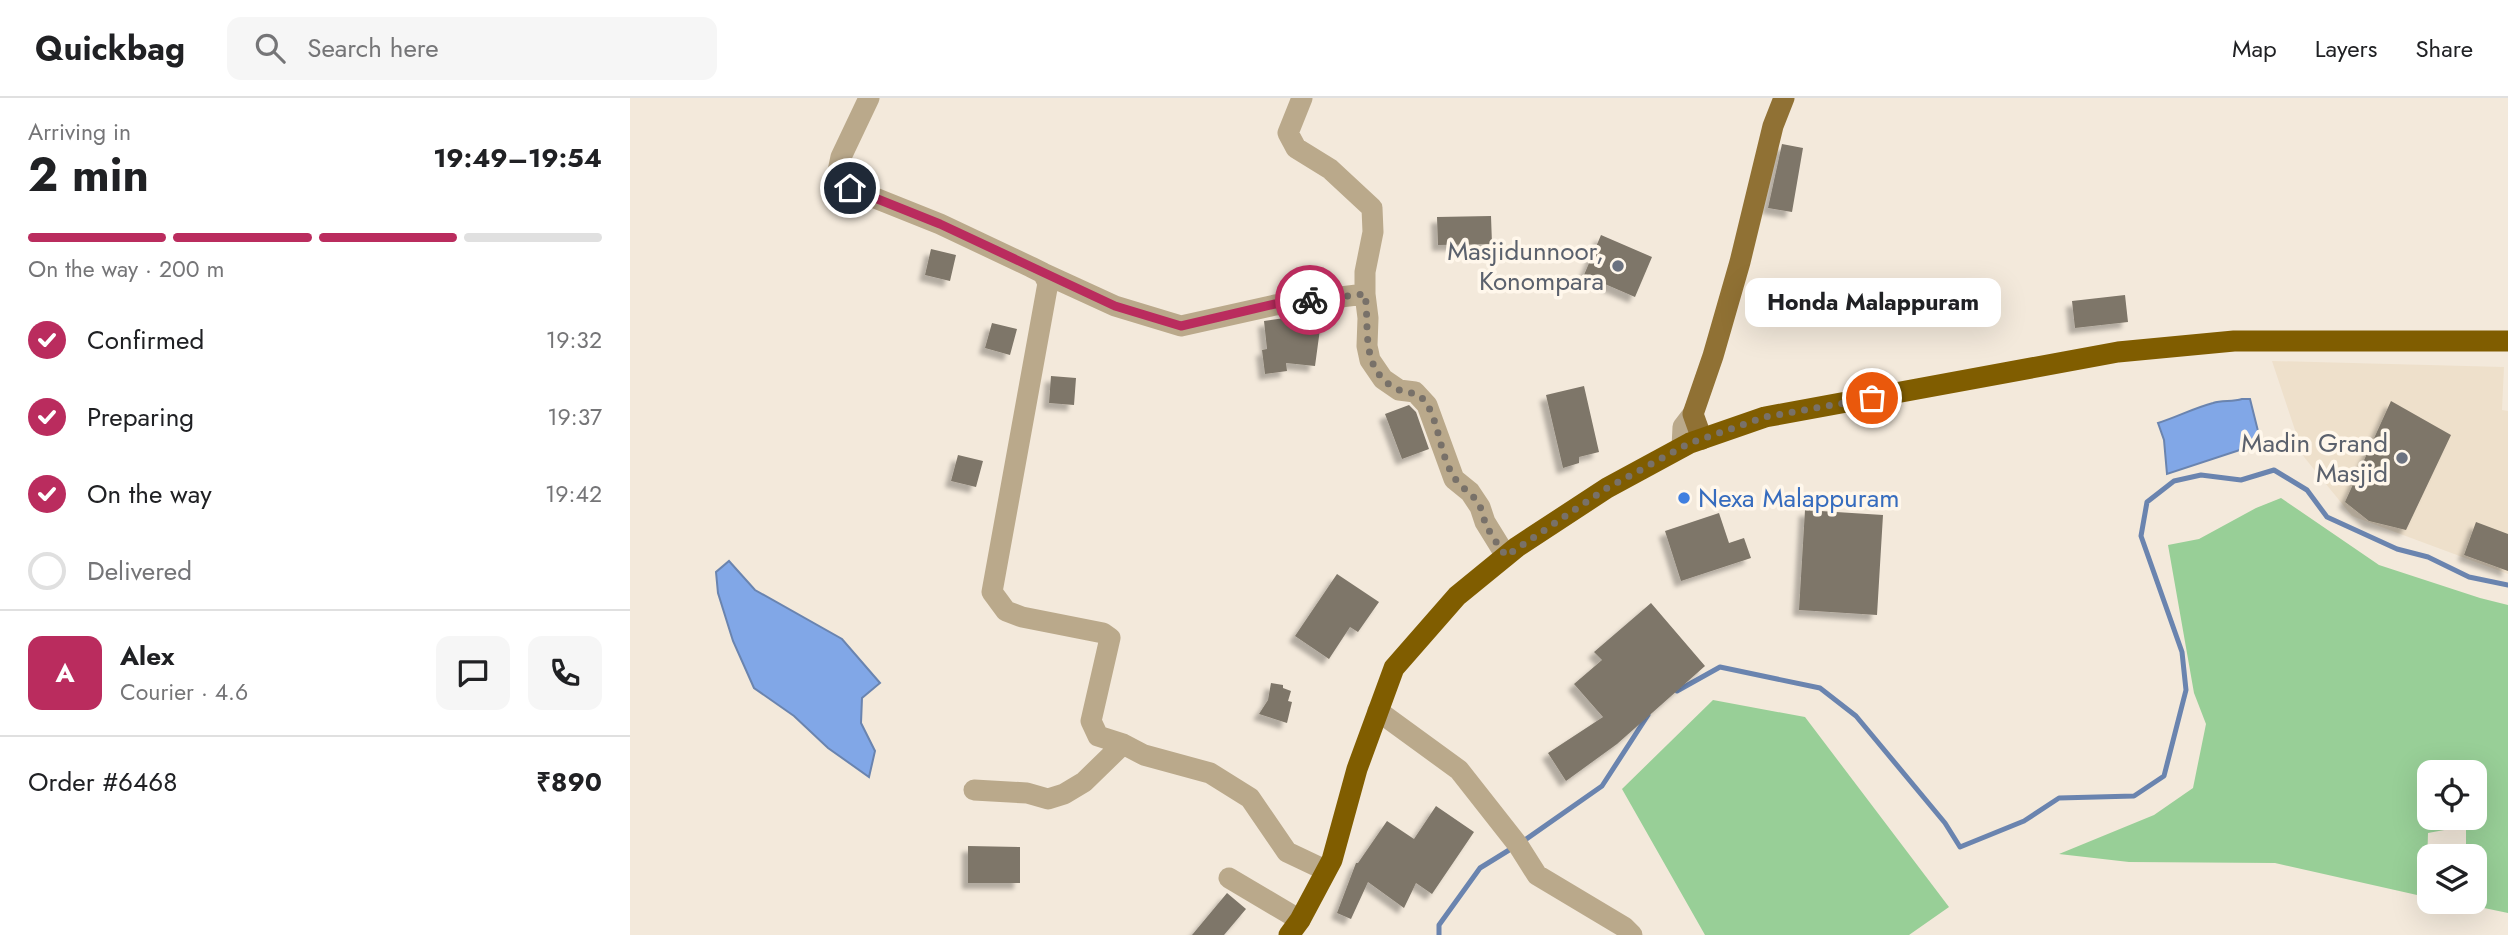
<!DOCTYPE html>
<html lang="en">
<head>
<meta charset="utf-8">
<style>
  :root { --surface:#fff; --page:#f6f6f6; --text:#202124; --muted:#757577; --line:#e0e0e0; --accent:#ba2c5e }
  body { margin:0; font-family:Jost,sans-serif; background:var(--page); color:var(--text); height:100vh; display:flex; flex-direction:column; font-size:26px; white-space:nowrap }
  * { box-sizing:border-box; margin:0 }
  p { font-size:23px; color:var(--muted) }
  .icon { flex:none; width:38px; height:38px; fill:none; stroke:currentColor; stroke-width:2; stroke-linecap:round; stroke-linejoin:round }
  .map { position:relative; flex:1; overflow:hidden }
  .drawer { display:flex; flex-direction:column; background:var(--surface); width:630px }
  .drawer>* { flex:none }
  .controls { position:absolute; left:1787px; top:662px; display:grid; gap:14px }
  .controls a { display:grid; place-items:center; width:70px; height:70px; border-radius:14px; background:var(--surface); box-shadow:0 7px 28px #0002; font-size:35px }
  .pin { position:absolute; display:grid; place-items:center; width:60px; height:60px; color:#fff; margin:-30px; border:4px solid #fff; border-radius:50%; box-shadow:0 2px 7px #0007 }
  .courier { position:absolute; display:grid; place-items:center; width:70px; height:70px; margin:-35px; border:5px solid #ba2c5e; border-radius:50%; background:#fff; color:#222; box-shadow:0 2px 9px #0007 }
  .bubble { position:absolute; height:49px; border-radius:14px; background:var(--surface); box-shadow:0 7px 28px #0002; font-size:23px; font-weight:700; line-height:49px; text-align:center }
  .summary em { font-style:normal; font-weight:700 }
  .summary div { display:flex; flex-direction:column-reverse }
  .summary { display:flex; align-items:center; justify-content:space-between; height:119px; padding:0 28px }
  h1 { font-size:46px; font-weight:700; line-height:52px }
  .bar { display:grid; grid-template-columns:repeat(4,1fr); gap:10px 7px; align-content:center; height:84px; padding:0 28px }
  .bar i { height:9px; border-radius:5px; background:var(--line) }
  .bar .active { background:var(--accent) }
  .bar p { grid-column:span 4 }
  .line { display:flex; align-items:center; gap:18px; padding:0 28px; border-top:2px solid var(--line) }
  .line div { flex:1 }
  .round { display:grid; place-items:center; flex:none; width:74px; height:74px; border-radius:14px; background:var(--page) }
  ol { padding:0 28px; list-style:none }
  li { display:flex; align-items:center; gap:21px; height:77px }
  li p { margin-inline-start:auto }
  li .icon { padding:7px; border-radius:50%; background:var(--accent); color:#fff; stroke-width:4 }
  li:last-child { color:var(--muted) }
  li i { width:38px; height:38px; border:4px solid var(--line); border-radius:50% }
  header { display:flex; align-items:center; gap:42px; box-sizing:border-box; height:98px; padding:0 35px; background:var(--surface); border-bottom:2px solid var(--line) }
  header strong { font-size:33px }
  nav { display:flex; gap:38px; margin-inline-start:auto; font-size:24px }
  .search { width:490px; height:63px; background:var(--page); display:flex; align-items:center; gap:18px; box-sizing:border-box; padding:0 24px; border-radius:14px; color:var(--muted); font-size:26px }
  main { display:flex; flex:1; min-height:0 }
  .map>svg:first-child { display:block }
</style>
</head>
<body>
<header>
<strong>Quickbag</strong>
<div class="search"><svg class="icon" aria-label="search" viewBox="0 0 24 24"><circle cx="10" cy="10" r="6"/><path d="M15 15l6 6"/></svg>Search here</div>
<nav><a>Map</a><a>Layers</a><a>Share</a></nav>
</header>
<main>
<section class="drawer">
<div class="summary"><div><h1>2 min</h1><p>Arriving in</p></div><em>19:49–19:54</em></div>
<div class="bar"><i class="active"></i><i class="active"></i><i class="active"></i><i></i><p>On the way · 200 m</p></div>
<ol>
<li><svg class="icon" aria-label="check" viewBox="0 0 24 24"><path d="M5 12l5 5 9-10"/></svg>Confirmed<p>19:32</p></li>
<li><svg class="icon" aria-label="check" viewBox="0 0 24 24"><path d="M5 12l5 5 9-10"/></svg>Preparing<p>19:37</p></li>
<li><svg class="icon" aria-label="check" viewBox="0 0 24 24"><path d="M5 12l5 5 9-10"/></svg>On the way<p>19:42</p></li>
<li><i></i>Delivered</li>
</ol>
<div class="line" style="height:126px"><b class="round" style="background:var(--accent);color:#fff">A</b><div><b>Alex</b><p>Courier · 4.6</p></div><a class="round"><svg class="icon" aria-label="chat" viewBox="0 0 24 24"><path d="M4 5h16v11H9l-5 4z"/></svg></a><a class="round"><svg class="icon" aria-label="phone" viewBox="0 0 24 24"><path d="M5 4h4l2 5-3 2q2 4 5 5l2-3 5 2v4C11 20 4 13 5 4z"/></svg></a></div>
<div class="line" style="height:91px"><div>Order #6468</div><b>₹890</b></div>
</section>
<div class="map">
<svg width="1878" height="837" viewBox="0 0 1878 837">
  <defs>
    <filter id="shadow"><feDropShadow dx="-6" dy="6" stdDeviation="2" flood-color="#0004"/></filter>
  </defs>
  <rect width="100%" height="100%" fill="#f3e9db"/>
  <!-- built -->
  <path fill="#eee0cb" d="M1642,263L1874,269L1872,312L1878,313V476L1722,418L1674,359Z"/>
  <!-- green -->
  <path fill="#98cf97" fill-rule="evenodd" d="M1651,400L1749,467L1850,500L1878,507V815L1835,806V803H1844V758H1836V728L1798,735L1796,799L1645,765L1499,764L1429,756L1524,717L1563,690L1576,626L1564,595L1538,447L1569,441L1626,410ZM1799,674H1844V719H1799Z
    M1083,602L1175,619L1319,809L1279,837H1075L992,691Z"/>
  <!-- water -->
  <path fill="#81a7e7" stroke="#6a84af" stroke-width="2" d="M1612,301H1620L1631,345L1537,376L1534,342L1528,325C1547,319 1564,310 1583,305C1592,302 1602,304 1612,301Z
    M99,463L125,492L212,541L250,585L232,600L231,625L245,653L239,679L198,650L164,618L124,590L103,543L88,495L86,474Z"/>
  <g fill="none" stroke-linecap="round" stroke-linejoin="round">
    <!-- stream -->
    <path stroke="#6a84af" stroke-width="5" d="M1047,593L1090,569L1190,590L1226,618L1315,725L1330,749L1394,723L1429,700L1504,698L1534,678L1556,592L1552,554L1511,438L1517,404L1544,383L1571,377L1611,382L1644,372L1677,392L1697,419L1767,451L1798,459L1839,479L1878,487
      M892,744L972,688L1018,617
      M809,837V827L850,770L884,749"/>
  </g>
  <!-- building -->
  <path fill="#7e7669" filter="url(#shadow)" d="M1152,46L1173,50L1162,114L1138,110Z
    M861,118L862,146L808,147L807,119Z
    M971,137L1022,159L1005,199L954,177Z
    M301,151L326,157L320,183L295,177Z
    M1495,197L1498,224L1445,230L1442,203Z
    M696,214V231H690L685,268L656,265L657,273L635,276L632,252L637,251L634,223Z
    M362,225L387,231L380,257L355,250Z
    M421,278L446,280L444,307L419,305Z
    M954,288L969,354L949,359V365L933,370L916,297Z
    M1761,303L1821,337L1776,432L1739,423L1715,404Z
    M779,307L786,314L799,351L772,361L755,316Z
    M328,357L353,363L346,389L321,383Z
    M1175,412L1253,417L1247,517L1169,512Z
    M1089,415L1099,445L1114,440L1121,460L1051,483L1035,433Z
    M1846,424L1878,436V473L1834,457Z
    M707,476L749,504L728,534L720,529L699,561L665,538Z
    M1021,505L1075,568L987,646L936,683L918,655L973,619L944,586L972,562L964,554Z
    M641,585L653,587V590L661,593L658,603L662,604L657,625L629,616L638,602Z
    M806,708L844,734L802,796L786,785L774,810L738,784L721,821L707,815L726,765H728L757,723L784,741Z
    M338,748L390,749V785H338Z
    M597,795L616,811L594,837H562Z"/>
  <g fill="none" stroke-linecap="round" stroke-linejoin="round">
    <!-- minor -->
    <path stroke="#baa98b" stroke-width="21" d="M239,0L211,59L207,78L220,90L310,126L401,169L413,175L418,185L362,494L376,513L392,519L473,535L480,540L461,623L468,638L493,646L514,657L580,675L620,700L657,754L695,772
      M672,0L658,35L666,50L700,71L742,110L743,134L735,174V196L738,220L737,248L740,262L753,281L769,292L785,294L797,307L824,381L840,394L850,409L855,424L876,458
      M413,175L485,208L551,228L645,207L735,196
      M1052,349L1053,329L1063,316
      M748,613L829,672L888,747L907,777L994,829L1002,837
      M344,692L397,695L418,701L434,696L454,684L493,646
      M599,780L670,822"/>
    <!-- major -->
    <path stroke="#907134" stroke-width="21" d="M1072,341L1063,316L1083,258L1110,164L1143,28L1154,0"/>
    <!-- highway -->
    <path stroke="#805d00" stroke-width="21" d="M659,837L670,822L702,762L727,671L764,570L827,498L887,449L977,390L1060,345L1135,319L1488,254L1604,243H1878"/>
  </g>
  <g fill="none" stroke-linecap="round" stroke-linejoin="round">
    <!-- done -->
    <path stroke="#787169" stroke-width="7" stroke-dasharray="0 12.6" d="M680,202L735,196C740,230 729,272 767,291C780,297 789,292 798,308C810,330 810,357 824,379C830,389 842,395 849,406C852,412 853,420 856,426C861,438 869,448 876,458L977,390L1060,345L1135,319L1242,300"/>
    <!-- route -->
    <path stroke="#ba2c5e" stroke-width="9" d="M220,90L310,126L485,208L551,228L645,206L680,202"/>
  </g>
  <!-- markers -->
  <g fill="#6b7280" stroke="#fff7eb" stroke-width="2.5">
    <circle cx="988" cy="168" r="7"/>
    <circle cx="1772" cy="360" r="7"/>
  </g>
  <circle fill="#3f7fe0" stroke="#fff7eb" stroke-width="2.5" cx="1054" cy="400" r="7"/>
  <g text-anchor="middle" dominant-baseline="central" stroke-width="7" stroke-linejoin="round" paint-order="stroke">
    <!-- worship labels -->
    <g font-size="26" fill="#5b616d" stroke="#fff7eb" text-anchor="end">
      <text x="974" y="153">Masjidunnoor,<tspan x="974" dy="30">Konompara</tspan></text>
      <text x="1758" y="345">Madin Grand<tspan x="1758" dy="30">Masjid</tspan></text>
    </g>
    <!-- shop labels -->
    <g font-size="26" fill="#366cbe" stroke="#fff7eb" text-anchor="start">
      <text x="1068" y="400">Nexa Malappuram</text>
    </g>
  </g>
</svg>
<div class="controls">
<a><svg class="icon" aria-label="locate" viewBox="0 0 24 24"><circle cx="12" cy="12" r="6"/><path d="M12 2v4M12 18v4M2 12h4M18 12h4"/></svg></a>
<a><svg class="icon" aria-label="layers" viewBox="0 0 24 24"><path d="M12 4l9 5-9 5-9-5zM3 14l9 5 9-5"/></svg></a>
</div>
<div class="pin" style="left:1242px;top:300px;background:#ea580c"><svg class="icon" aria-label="bag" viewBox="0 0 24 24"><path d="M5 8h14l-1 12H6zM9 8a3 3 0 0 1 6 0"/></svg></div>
<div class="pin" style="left:220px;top:90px;background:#1f2937"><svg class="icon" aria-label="home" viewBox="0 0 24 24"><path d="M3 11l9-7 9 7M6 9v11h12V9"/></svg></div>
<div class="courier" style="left:680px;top:202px"><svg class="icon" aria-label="bike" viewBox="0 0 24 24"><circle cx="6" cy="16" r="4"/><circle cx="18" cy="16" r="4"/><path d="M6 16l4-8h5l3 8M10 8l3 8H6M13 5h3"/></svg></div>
<div class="bubble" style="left:1115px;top:180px;width:256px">Honda Malappuram</div>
</div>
</main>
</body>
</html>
